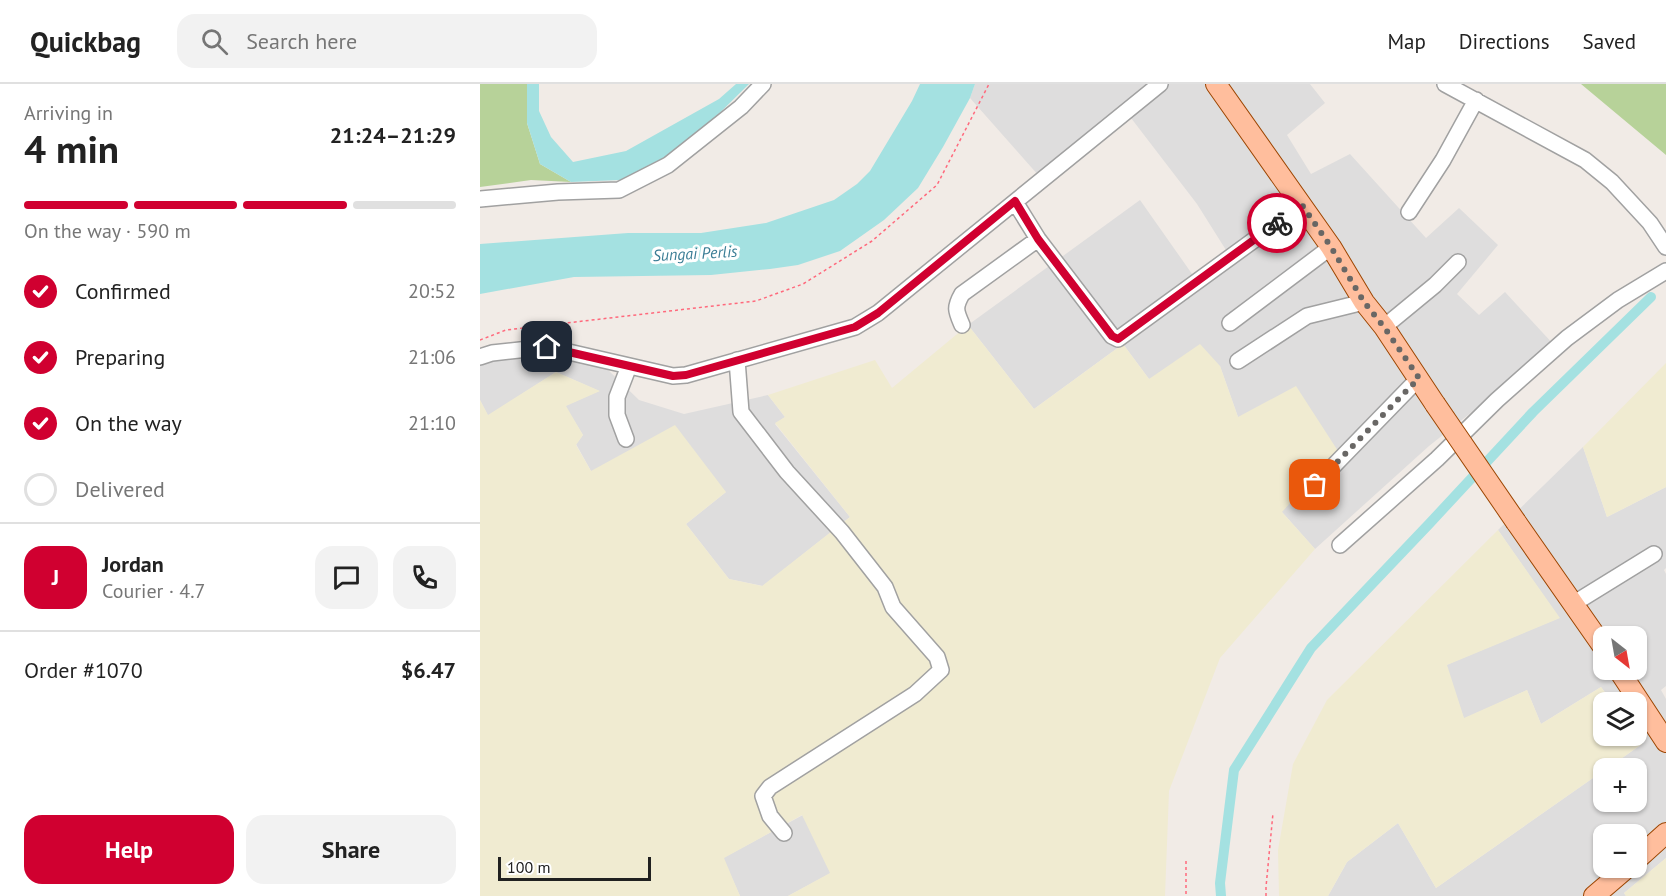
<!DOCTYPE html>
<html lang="en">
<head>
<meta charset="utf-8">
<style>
  :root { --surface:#fff; --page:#f2f2f2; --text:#222; --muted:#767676; --line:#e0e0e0; --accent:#d00030 }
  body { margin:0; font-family:"PT Sans",sans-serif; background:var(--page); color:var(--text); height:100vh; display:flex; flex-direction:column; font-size:22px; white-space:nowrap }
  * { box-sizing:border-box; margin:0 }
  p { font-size:20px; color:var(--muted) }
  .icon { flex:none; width:33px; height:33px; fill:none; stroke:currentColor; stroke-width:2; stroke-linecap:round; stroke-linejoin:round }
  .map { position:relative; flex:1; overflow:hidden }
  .sheet { display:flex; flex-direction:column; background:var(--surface); width:480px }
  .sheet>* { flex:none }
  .needle { width:39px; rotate:149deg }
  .tools { position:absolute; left:1113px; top:542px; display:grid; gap:12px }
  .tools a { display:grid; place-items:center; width:54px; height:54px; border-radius:12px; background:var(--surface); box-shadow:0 2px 4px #0004; font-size:30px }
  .scale { position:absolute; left:18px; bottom:15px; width:153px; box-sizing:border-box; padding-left:6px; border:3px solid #202020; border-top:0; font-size:16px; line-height:21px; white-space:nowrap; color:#202020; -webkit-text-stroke:4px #fff; paint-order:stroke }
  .pin { position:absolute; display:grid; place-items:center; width:51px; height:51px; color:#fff; margin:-26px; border-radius:12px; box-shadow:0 3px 9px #0006 }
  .courier { position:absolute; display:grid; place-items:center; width:60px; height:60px; margin:-30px; border:4px solid #d00030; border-radius:50%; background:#fff; color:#222; box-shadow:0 2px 8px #0007 }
  .head em { font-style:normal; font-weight:800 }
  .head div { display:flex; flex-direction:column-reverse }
  .head { display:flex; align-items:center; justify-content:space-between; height:102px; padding:0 24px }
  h1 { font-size:39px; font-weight:800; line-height:45px }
  .bar { display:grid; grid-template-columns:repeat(4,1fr); gap:9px 6px; align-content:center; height:72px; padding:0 24px }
  .bar i { height:8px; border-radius:4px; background:var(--line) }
  .bar .current { background:var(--accent) }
  .bar p { grid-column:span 4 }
  .line { display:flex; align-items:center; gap:15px; padding:0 24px; border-top:2px solid var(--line) }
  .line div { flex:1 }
  .round { display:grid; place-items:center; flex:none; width:63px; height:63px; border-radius:18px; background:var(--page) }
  ol { padding:0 24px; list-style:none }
  li { display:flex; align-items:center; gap:18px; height:66px }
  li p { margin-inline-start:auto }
  li .icon { padding:6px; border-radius:50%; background:var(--accent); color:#fff; stroke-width:4 }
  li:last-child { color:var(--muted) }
  li i { width:33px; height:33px; border:3px solid var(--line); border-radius:50% }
  .cta { display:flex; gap:12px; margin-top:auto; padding:12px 24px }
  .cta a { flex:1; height:69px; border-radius:18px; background:var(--accent); color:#fff; font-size:24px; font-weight:800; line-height:69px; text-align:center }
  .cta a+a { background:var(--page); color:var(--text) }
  header { display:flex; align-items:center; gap:36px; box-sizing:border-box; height:84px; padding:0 30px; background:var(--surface); border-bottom:2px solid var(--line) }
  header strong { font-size:28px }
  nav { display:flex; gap:33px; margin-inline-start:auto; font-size:21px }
  .search { width:420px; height:54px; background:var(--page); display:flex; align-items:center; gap:15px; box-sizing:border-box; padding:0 21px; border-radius:18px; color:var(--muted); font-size:22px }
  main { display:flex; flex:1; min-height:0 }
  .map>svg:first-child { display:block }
</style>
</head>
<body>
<header>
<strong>Quickbag</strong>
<div class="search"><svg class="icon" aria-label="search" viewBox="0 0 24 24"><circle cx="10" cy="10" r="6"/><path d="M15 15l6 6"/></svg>Search here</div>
<nav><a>Map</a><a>Directions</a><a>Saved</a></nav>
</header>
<main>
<section class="sheet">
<div class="head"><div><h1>4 min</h1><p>Arriving in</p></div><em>21:24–21:29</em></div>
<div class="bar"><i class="current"></i><i class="current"></i><i class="current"></i><i></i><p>On the way · 590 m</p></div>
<ol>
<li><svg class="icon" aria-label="check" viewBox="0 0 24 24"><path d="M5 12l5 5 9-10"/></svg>Confirmed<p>20:52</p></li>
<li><svg class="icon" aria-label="check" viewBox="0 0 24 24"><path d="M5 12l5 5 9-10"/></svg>Preparing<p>21:06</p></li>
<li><svg class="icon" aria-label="check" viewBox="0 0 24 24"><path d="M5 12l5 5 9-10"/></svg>On the way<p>21:10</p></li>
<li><i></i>Delivered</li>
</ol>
<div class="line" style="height:108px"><b class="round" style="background:var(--accent);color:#fff">J</b><div><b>Jordan</b><p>Courier · 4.7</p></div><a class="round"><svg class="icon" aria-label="chat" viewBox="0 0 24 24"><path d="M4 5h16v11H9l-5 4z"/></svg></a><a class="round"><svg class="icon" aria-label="phone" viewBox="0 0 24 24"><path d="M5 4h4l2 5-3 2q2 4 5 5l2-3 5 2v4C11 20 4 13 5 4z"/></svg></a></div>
<div class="line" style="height:78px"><div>Order #1070</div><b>$6.47</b></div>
<div class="cta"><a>Help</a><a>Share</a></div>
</section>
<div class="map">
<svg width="1186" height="812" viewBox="0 0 1186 812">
  <rect width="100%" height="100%" fill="#f1ebe6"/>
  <!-- residential -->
  <path fill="#dedddd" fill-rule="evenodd" d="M495,0H830L845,19L807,51L831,90L870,70L946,154L979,124L1018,161L977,210L999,231L1025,208L1075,262L949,362L835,465L802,428L758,333L740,282L669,295L643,260L554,325L488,241L660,116L717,197L751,174L717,120L651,34L567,101L490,14Z
    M85,257L125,283L159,316L204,330L288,311L305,333L295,340L370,433L283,502L249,495L206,440L246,408L111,387L96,360L103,351L85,322L119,307L76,288L8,332L0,316V276L23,264Z
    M1103,363L1127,433L1186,403V484L1184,486L1186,490V602L1181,606L1186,615V774L1144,809L1146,812H848L867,778L918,739L956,804L1123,687L1124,717H1156V684H1128L1162,660L1156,651V618H1132L1121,603L1061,640L1047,606L984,635L966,581L1079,534L1018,446ZM1124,552H1156V585H1124ZM1124,750H1156V783H1124Z
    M323,731L351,789L308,812H260L243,774Z"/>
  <!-- farmland -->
  <path fill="#f0ebd1" d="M488,241L554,325L643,260L669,295L720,260L740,282L758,333L816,302L858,367L802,428L835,465L740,574L689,707L685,812H308L350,789L322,731L244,774L260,812H0V316L8,331L76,288L120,307L86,322L103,351L96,361L111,387L195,341L246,408L206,440L249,495L282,502L370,433L295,339L305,333L288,311L395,276L412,304Z
    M1186,279V403L1127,433L1103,363Z
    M1018,446L1080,534L967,581L984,634L1047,606L1061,640L1121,603L1132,618H1124V651H1156L1162,660L1128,684H1124L1123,687L956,804L918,739L867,778L848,812H799L798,766L813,680L847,616Z
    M1186,774V812H1146L1144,809Z"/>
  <!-- forest -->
  <path fill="#b7d299" d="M0,0H47V39L60,80L91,98L51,96L0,103Z
    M1101,0H1186V71Z"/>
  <!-- water -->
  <path fill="#a4e1e1" d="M47,0H59V27L71,53L93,78L146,67L239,15L256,0H269L202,66L141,96L91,98L60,80L47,39Z
    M440,0H495L490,14L463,63L438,104L404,136L360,167L318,181L290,185L231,191L94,193L0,210V160L148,149H221L286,139L354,116L377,100L390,87L432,17Z"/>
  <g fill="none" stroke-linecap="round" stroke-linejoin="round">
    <!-- canal -->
    <path stroke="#a4e1e1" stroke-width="10" d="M741,812L740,799L754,686L831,564L949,440L1053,328L1171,213"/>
    <defs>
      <path id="minor" d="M965,0L1105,76L1132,98L1170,139L1186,163
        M0,115L78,108L139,106L188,81L261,23L283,0
        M535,118L558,155L632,252L638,255L822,121
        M929,128L963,76L996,16
        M750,239L851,163
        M482,241C476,227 474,224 482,210L558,155
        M904,243L955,201L978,178
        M0,273L12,269L67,263L193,292L206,291L375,243L398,229L680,0
        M257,276L261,328L307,388L362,448L405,503L413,523L457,573L461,586L435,610L290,703L283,712L290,732L304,749
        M758,277L827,232L884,218
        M146,355L137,331V313L149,282
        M835,401L939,294
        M860,461L957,375L1017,316L1087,254L1138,216L1186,187
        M1093,520L1174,470"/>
      <path id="major" d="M736,0L851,163L884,218L904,243L955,320
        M1036,438L1124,564
        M1138,585L1186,658
        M1156,776L1186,749
        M1114,812L1148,783"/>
    </defs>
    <!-- minor casing -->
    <use href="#minor" stroke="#a1a1a1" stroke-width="18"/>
    <!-- major casing -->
    <use href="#major" stroke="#9c4500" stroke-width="22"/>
    <!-- path -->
    <path stroke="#ff697c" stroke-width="1.5" stroke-dasharray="3 3" stroke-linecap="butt" d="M0,256L26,246L276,217L323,200L392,157L457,101L509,0
      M706,777V812
      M786,812V803L793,729"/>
    <!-- minor -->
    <use href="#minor" stroke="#fff" stroke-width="15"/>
    <!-- major -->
    <use href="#major" stroke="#ffbe9d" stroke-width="20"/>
    <defs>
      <path id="major-bridge" d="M955,320L1036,438"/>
    </defs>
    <!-- major-bridge casing -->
    <use href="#major-bridge" stroke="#9c4500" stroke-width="22" stroke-linecap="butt"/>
    <!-- major-bridge -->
    <use href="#major-bridge" stroke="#ffbe9d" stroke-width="20"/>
  </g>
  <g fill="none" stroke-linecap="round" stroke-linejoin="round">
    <!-- done -->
    <path stroke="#696765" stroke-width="6" stroke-dasharray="0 10.8" d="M797,139L822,121L851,163L884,218L904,243L939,294L835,401"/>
    <!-- route -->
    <path stroke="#d00030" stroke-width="8" d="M67,263L193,292L206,291L375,243L398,229L535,117L558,155L632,252L638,255L797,139"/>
  </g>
  <g text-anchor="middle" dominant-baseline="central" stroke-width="6" stroke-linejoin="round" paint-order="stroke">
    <!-- water labels -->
    <g font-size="16" font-style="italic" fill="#3b7d95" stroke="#fff">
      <text transform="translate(215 169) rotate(-3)">Sungai Perlis</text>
    </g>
  </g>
</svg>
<div class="tools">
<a><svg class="needle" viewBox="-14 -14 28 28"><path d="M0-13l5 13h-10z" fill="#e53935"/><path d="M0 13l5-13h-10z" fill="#767676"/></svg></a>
<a><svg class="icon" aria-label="layers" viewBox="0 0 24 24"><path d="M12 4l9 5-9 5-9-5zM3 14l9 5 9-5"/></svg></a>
<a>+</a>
<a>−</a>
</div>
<div class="scale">100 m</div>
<div class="pin" style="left:835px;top:401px;background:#ea580c"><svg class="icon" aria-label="bag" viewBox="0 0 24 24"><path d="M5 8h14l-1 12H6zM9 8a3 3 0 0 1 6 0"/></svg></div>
<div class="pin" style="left:67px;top:263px;background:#1f2937"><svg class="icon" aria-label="home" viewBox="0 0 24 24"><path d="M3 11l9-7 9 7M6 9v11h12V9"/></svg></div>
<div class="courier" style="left:797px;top:139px"><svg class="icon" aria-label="bike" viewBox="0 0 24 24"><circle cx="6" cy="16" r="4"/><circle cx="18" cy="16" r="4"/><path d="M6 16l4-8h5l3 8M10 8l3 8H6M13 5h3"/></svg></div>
</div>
</main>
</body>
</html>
